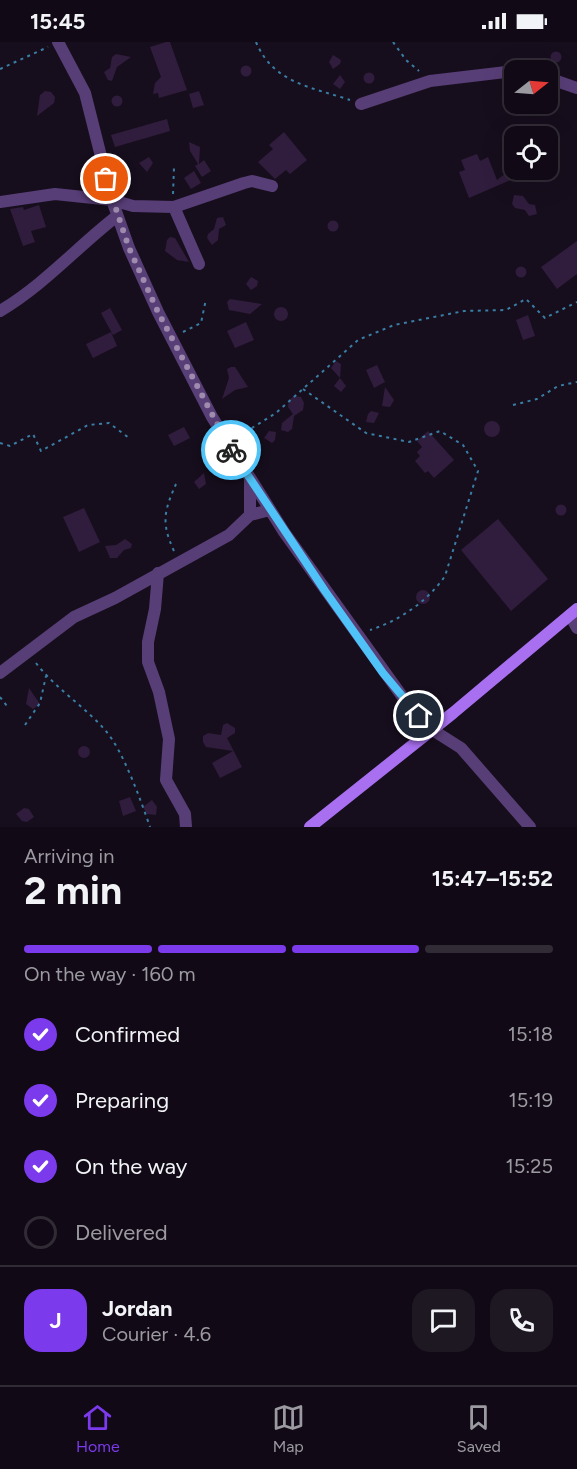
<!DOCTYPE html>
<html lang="en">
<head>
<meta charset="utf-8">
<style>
  :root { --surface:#110a16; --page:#1e1823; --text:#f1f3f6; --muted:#9c9aa1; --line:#302b35; --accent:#7c3aed }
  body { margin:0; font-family:Figtree,sans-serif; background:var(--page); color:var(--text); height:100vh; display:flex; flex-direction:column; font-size:22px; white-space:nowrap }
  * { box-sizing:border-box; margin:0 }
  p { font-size:20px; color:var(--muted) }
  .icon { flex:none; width:33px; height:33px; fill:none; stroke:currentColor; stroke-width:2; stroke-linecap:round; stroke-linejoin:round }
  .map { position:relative; height:785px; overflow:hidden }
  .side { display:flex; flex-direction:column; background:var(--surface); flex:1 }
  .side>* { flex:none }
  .needle { width:39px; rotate:73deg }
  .fabs { position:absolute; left:504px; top:18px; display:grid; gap:12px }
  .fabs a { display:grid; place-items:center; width:54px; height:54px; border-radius:12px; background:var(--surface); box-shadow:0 6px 24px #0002,0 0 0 2px var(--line); font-size:30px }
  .pin { position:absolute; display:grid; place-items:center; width:51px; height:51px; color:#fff; margin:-26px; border:3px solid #fff; border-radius:50%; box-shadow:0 2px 6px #0007 }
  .courier { position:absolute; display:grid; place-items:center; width:60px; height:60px; margin:-30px; border:4px solid #4fc3f7; border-radius:50%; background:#fff; color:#222; box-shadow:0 2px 8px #0007 }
  .summary em { font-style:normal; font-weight:700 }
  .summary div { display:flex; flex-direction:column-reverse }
  .summary { display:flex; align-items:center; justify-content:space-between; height:102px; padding:0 24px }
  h1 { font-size:39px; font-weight:700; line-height:45px }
  .bar { display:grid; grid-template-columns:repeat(4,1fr); gap:9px 6px; align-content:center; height:72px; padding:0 24px }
  .bar i { height:8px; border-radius:4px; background:var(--line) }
  .bar .selected { background:var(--accent) }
  .bar p { grid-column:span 4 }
  .line { display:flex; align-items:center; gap:15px; padding:0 24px; border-top:2px solid var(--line) }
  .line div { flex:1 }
  .round { display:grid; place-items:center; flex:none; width:63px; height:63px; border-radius:18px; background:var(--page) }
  ol { padding:0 24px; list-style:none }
  li { display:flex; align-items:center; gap:18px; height:66px }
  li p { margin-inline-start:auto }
  li .icon { padding:6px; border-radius:50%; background:var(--accent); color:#fff; stroke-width:4 }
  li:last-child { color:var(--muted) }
  li i { width:33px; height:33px; border:3px solid var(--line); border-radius:50% }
  .status { display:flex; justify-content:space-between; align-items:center; height:42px; padding:0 30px; background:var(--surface); direction:ltr }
  .status svg { height:16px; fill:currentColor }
  .dock { display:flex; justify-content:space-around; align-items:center; height:84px; border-top:2px solid var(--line); background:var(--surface); font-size:16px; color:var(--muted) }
  .dock a { display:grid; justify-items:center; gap:3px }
  .dock .selected { color:var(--accent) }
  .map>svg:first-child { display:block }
</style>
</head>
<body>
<div class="status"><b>15:45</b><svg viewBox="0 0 49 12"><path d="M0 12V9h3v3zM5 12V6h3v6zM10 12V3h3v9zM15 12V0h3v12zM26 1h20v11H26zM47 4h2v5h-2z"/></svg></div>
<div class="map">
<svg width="577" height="785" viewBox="0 0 577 785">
  <rect width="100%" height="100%" fill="#170e1d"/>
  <!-- building -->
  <path fill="#301c3c" d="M166,0H170L187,48L159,56L158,51L153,52L155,41L161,35L150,5Z
    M550.5 15a5.5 5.5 0 1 1 11 0a5.5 5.5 0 1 1-11 0Z
    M116,12L131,15L117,25L112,39L108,38L104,30L110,26L112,15Z
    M333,13L341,18L340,22L333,27L329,20Z
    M240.5 29a5.5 5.5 0 1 1 11 0a5.5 5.5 0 1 1-11 0Z
    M363.5 36a5.5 5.5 0 1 1 11 0a5.5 5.5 0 1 1-11 0Z
    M340,33L345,40L340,47L333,42Z
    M45,49L51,50L55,55L54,61L37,74L40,53Z
    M199,49L204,63L193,66L189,52Z
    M111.5 59a5.5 5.5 0 1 1 11 0a5.5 5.5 0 1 1-11 0Z
    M167,77L170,89L115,105L111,93Z
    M284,90L307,118L290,132L286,128L275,137L258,120L273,107L269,103Z
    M189,100L200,105L199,122L204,118L211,129L202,135L195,124L198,122L190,109Z
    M477,112L480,119L488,115L497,138L514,125L519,128L520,134L469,156L459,130L465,128L461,118Z
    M149,115L153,121L147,130L139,121Z
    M194,129L201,141L191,147L184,136Z
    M514,153L523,154L529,162L535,163L537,172L529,174L525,168L515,166L512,162Z
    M39,163L46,185L31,189L35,200L23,204L10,167L23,165L24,168Z
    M223,175L226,183L219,187L218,198L212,203L207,196L208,192L214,187L217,176Z
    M327.5 184a5.5 5.5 0 1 1 11 0a5.5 5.5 0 1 1-11 0Z
    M170,195L175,196L189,220L177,218L165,209L167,198Z
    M577,199V232L557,247L541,225Z
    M515.5 230a5.5 5.5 0 1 1 11 0a5.5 5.5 0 1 1-11 0Z
    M251,235L258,239L257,244L251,248L246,242Z
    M230,257L262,262L250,272L229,268L227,260Z
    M274 272a7 7 0 1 1 14 0a7 7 0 1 1-14 0Z
    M110,266L122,288L113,293L101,271Z
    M528,273L535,294L523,298L516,278Z
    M246,280L254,298L235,306L227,289Z
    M111,290L117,304L93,316L86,302Z
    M336,319L341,322L340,336L346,344L341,350L334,344L340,336L331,326Z
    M377,323L385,340L374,346L366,328Z
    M231,325H235L248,345L235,348L222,357L229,336L227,327Z
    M385,345L394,358L390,365L382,364Z
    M294,354L301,355L304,361L303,368L294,374L292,387L288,390L281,388L282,381L293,372L288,365L289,358Z
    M371,369L379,371L374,381L366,380L368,372Z
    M484 387a8 8 0 1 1 16 0a8 8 0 1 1-16 0Z
    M184,385L190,396L174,404L168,393Z
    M269,389L276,390L275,398L272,401L264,396Z
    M428,389L454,418L434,436L428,429L425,431L415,419L420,414L417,410L422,405L417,399Z
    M204,431L206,442L199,447L194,440Z
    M555.5 468a5.5 5.5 0 1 1 11 0a5.5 5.5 0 1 1-11 0Z
    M84,466L100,500L79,510L63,475Z
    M498,477L548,537L511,569L461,508Z
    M125,497L132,502L131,506L124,508L117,516H110L105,504L116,503Z
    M416 555a7 7 0 1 1 14 0a7 7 0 1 1-14 0Z
    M29,646L40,662L33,667L26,662Z
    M227,681L235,686V691L227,696L242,725L220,736L212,721L233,709L206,705L203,700V694L208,691L221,693L223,683Z
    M78 710a6 6 0 1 1 12 0a6 6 0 1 1-12 0Z
    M130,755L136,769L123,774L119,759Z
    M152,758L157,765L156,773L147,772L143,765Z
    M24,766L29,767L34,775L27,780L22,779L16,772Z"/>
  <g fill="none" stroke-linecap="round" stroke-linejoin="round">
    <!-- path -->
    <path stroke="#397ea4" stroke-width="2" stroke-dasharray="3 4.5" stroke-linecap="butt" d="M256,0C273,41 311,45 350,58
      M393,0L406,18L419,29
      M0,27L48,5
      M173,152L174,125
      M183,290L201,281L206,257
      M303,347L366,391L409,400L440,389L463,403L478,429L445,534C428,559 399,579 370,588
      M513,363L537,357L558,344L577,340
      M239,394L276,371L358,298L394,283L464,269L506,268L526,257L545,276L577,260
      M0,401L10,404L33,392L41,409L88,383L109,381L129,396
      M174,509C161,481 164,469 176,442
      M36,621C55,646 84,664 105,688C123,708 141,759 150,785
      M0,655L7,664
      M25,683L40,661L46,634"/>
    <!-- street -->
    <path stroke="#583e77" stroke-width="12" d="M58,0L85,51L112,158L133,164L174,165L244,141L252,139L272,144
      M548,36L577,46
      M361,62L430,39L514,29
      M0,160L55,152L112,158L129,206L158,270L212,375L284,490L407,661L431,687L461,706L530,785
      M174,165L199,222
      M0,269C44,243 77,205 117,174
      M250,438V473
      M158,531L155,567L148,600V620L159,650L169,697L166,738L185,772L186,785
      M570,573L577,586
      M0,631L74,575L115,556L229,493L250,473L270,468"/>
    <!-- secondary -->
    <path stroke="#a870f0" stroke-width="12" d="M310,785L453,671L577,567"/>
  </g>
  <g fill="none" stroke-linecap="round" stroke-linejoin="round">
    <!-- done -->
    <path stroke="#9e8bad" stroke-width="6" stroke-dasharray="0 10.8" d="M106,137L129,206L158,270L231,408"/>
    <!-- route -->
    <path stroke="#4fc3f7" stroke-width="8" d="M231,408L325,549L383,631L419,674"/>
  </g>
</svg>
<div class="fabs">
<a><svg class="needle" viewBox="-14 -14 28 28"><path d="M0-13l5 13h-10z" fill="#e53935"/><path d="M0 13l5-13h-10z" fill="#9c9aa1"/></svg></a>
<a><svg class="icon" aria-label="locate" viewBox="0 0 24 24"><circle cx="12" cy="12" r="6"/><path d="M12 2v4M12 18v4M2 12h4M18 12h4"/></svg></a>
</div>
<div class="pin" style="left:106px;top:137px;background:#ea580c"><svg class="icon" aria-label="bag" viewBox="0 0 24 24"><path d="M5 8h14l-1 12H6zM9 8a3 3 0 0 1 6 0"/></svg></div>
<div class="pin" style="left:419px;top:674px;background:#1f2937"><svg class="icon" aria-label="home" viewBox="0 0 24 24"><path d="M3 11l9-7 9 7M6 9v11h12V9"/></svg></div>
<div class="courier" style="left:231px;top:408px"><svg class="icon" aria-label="bike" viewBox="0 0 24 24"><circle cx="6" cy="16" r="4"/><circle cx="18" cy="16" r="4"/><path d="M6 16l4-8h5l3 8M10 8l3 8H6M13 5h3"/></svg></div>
</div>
<section class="side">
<div class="summary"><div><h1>2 min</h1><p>Arriving in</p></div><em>15:47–15:52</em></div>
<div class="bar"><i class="selected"></i><i class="selected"></i><i class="selected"></i><i></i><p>On the way · 160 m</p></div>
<ol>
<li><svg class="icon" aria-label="check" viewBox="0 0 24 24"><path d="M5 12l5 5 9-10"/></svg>Confirmed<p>15:18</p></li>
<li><svg class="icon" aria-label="check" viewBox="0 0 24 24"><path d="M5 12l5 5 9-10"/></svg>Preparing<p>15:19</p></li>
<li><svg class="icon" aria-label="check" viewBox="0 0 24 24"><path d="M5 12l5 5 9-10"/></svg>On the way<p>15:25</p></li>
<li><i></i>Delivered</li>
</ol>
<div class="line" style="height:108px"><b class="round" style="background:var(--accent);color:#fff">J</b><div><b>Jordan</b><p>Courier · 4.6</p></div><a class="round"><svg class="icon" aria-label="chat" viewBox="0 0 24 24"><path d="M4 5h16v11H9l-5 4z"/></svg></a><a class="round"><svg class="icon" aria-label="phone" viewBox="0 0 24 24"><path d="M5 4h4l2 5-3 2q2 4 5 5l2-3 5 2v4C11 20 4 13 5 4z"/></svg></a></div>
</section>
<nav class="dock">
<a class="selected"><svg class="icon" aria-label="home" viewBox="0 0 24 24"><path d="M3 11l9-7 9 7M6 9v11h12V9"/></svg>Home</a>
<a><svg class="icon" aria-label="map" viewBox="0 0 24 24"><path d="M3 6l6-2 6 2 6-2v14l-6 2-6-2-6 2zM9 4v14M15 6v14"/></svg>Map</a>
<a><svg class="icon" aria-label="saved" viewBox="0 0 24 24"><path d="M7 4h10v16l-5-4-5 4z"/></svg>Saved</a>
</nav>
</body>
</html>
